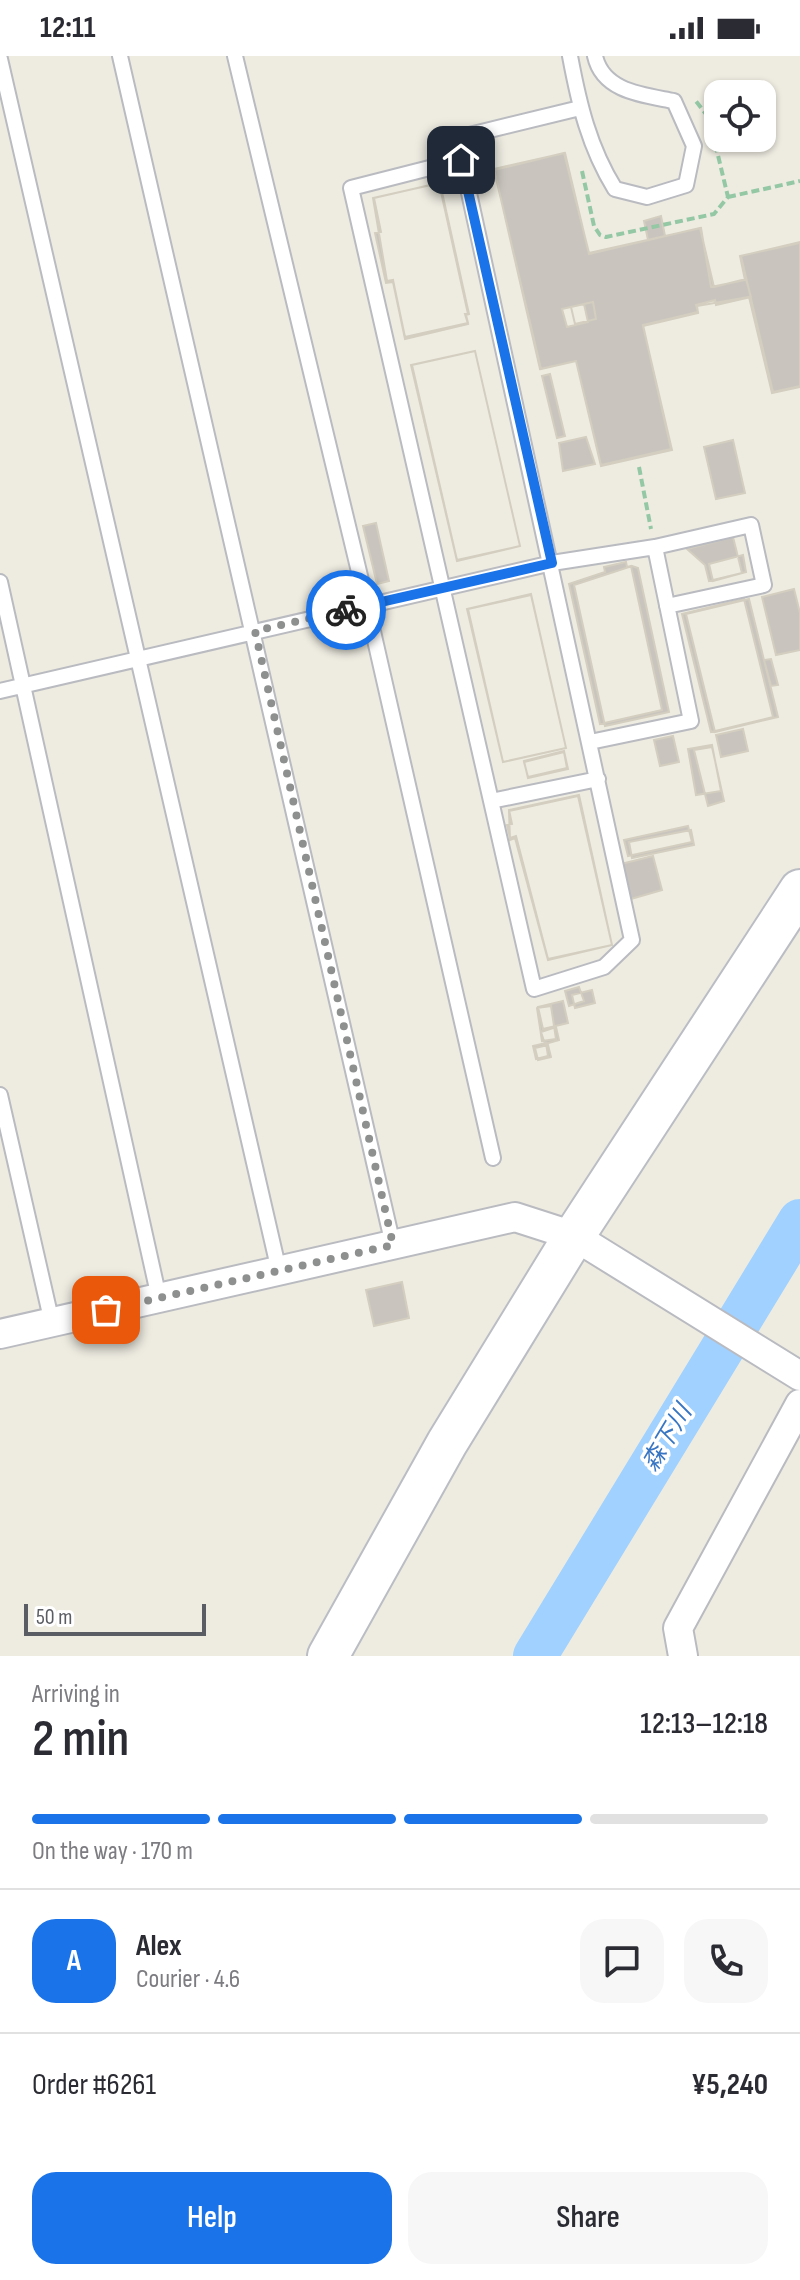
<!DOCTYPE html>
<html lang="en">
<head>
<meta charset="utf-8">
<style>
  :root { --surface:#fff; --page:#f7f7f7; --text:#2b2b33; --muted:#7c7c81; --line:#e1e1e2; --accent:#1a73e8 }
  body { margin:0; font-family:"Sofia Sans Condensed","Noto Sans JP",sans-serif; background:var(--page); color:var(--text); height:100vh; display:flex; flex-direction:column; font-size:30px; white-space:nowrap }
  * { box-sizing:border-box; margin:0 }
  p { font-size:26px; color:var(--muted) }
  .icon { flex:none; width:44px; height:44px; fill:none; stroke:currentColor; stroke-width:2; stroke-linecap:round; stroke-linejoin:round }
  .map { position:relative; height:1600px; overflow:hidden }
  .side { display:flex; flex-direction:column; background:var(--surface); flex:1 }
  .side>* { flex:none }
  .buttons { position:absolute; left:704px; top:24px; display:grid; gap:16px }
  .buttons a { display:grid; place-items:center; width:72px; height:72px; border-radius:16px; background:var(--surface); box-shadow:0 2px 6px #0004; font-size:40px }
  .scale { position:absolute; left:24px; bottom:20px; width:182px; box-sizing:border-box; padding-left:8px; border:4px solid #5a5d63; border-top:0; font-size:22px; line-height:28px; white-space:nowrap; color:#5a5d63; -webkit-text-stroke:6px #fff; paint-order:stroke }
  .pin { position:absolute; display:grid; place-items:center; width:68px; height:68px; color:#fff; margin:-34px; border-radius:16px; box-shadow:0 4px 12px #0006 }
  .courier { position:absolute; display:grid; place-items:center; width:80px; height:80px; margin:-40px; border:6px solid #1a73e8; border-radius:50%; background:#fff; color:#222; box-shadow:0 2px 10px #0007 }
  .summary em { font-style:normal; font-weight:600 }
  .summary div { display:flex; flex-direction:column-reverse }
  .summary { display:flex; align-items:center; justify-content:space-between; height:136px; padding:0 32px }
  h1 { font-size:52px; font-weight:600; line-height:60px }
  .bar { display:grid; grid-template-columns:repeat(4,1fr); gap:12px 8px; align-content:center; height:96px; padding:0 32px }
  .bar i { height:10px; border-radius:6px; background:var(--line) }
  .bar .on { background:var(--accent) }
  .bar p { grid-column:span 4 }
  .line { display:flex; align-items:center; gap:20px; padding:0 32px; border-top:2px solid var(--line) }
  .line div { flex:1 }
  .round { display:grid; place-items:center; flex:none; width:84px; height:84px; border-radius:24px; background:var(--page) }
  .cta { display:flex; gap:16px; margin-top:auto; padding:16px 32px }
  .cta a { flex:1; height:92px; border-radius:24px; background:var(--accent); color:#fff; font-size:32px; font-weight:600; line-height:92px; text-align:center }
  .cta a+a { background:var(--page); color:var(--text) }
  .status { display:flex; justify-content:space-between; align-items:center; height:56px; padding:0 40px; background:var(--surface); direction:ltr }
  .status svg { height:22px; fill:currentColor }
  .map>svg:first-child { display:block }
</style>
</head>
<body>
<div class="status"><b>12:11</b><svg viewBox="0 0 49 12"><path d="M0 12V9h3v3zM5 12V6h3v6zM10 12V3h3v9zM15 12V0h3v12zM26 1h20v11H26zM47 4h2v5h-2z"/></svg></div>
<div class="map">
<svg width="800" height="1600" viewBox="0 0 800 1600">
  <rect width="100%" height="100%" fill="#eeece1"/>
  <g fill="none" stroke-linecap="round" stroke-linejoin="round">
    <!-- river -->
    <path stroke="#a0d1ff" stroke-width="44" d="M535,1600L800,1165"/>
  </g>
  <!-- building -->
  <path fill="#c9c5be" stroke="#d3cebf" stroke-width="2" fill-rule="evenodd" d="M564,97L589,197L701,172L711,231L745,224L740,200L800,187V331L772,337L749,241L697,250L698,257L643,270L672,394L601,410L576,305L541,313L494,114ZM593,246L596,263L575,268L571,251Z
    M564,97L589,197L701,172L711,231L745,224L740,200L800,187V331L772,337L749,241L697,250L698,257L643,270L672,394L601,410L576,305L541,313L494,114Z
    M565,97L589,198L700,172L714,231L746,223L751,241L716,249L715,244L696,249L698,256L643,269L671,393L601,409L576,305L540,313L494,113ZM584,248L588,266L567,271L562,253Z
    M439,127L468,258H465L468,268L405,283L393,226L386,227L375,177L381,176L374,142Z
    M440,127L469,258L466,259L468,267L405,281L393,224L387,225L373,142Z
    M661,160L665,180L648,184L644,165Z
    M800,186V330L773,336L741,200Z
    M593,246L596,263L575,268L571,251Z
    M475,295L520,490L457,504L412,309Z
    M475,295L520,490L457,505L411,309Z
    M550,318L565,380L557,382L542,320Z
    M586,381L595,408L563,415L559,387Z
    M733,384L745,437L716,443L704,391Z
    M376,467L389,525L377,528L363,470Z
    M733,481L742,517L709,525L705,509L687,493Z
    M743,499L746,516L713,525L709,508Z
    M626,506L627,511L631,510L662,654L600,668L569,528L605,516L604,511Z
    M632,510L638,512L669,656L605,670L574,529Z
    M794,533L800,557V594L776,599L762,541Z
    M531,538L566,692L503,706L467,553Z
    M531,539L566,692L503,706L468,553Z
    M744,543L773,661L711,676L682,558Z
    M749,543L778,661L715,676L686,558Z
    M771,603L778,629L771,630L764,604Z
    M743,673L748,695L721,701L716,679Z
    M673,680L679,706L660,710L654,684Z
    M712,689L721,735L696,739L688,693Z
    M712,691L724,745L708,750L694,694Z
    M564,695L568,713L528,722L524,705Z
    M564,696L567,712L528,721L524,706Z
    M579,739L612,889L548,903L516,780L510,782L507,769L512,768L509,754Z
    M578,740L612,889L548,904L515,782L510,784L509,755Z
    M688,770L692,786L628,800L624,784Z
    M691,774L694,789L632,802L629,786Z
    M653,800L662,834L631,843L621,808Z
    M579,931L584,945L569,950L565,935Z
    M592,934L595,947L575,952L572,939Z
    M563,945L568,967L543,973L538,951Z
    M551,950L556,983L542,985L537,952Z
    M556,971L559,984L545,988L541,976Z
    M546,987L548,1000L536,1003L533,990Z
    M548,989L551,1001L538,1004L535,992Z
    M402,1226L409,1262L374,1270L366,1234Z"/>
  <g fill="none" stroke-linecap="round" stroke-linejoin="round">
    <defs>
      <path id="lane" d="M120,0L393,1189
        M235,0L367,549L493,1102
        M570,0C579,48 589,91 615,133L647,141L686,129L694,90L674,45C644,39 603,36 595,0
        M0,3L279,1215
        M461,104L351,132L534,933L604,911L632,884L457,82L580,52
        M655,491L751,469L764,529L667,550
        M0,526L159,1242
        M0,635L552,507L655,491L691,665L590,686
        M491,745L598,723
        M0,1039L52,1267"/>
      <path id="street" d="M0,1278L515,1161L574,1180L800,1320
        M683,1600L678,1572L800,1348"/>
      <path id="secondary" d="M328,1600L447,1387L574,1180L800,834"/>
    </defs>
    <!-- lane casing -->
    <use href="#lane" stroke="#b9bbc1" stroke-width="18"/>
    <!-- street casing -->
    <use href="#street" stroke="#b9bbc1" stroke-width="32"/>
    <!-- secondary casing -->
    <use href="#secondary" stroke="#babdc4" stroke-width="44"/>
    <!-- path -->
    <path stroke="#94c8a5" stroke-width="4" stroke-dasharray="8 4" stroke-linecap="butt" d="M582,115L594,170L600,179L606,181L714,158L728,141L709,62L695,44
      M728,141L800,125
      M639,411L651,473"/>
    <!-- lane -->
    <use href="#lane" stroke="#fff" stroke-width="14"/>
    <!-- street -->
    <use href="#street" stroke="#fff" stroke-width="28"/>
    <!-- secondary -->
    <use href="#secondary" stroke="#fff" stroke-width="40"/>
  </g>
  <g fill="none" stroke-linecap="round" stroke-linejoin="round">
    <!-- done -->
    <path stroke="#8e8f8f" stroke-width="8" stroke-dasharray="0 14.4" d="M106,1254L393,1189L255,575L346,554"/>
    <!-- route -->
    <path stroke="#1a73e8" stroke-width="10" d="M346,554L552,507L461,104"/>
  </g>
  <g text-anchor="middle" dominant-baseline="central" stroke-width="7" stroke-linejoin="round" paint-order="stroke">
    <!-- water labels -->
    <g font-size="24" font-style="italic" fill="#3875c2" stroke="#fff">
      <text transform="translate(667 1382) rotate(-59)">森下川</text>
    </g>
  </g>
</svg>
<div class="buttons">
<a><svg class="icon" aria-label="locate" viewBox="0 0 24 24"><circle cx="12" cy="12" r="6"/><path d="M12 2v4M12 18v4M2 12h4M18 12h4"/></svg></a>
</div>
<div class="scale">50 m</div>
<div class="pin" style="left:106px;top:1254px;background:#ea580c"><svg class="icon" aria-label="bag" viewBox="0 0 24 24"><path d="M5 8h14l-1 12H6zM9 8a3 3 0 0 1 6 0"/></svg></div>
<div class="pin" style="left:461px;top:104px;background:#1f2937"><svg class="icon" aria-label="home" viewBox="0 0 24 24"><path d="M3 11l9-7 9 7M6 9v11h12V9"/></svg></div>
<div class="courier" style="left:346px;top:554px"><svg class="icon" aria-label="bike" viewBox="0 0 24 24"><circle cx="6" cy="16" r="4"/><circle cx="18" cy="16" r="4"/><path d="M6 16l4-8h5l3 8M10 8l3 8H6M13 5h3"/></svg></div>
</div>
<section class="side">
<div class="summary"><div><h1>2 min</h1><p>Arriving in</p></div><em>12:13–12:18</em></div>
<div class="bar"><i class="on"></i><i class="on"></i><i class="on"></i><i></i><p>On the way · 170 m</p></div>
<div class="line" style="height:144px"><b class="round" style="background:var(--accent);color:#fff">A</b><div><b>Alex</b><p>Courier · 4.6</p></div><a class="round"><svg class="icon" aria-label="chat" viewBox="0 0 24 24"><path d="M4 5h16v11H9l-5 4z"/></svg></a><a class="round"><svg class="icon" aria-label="phone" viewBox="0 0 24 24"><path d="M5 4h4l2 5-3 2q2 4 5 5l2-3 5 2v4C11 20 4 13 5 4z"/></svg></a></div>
<div class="line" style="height:104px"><div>Order #6261</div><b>¥5,240</b></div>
<div class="cta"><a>Help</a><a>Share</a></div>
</section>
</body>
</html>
